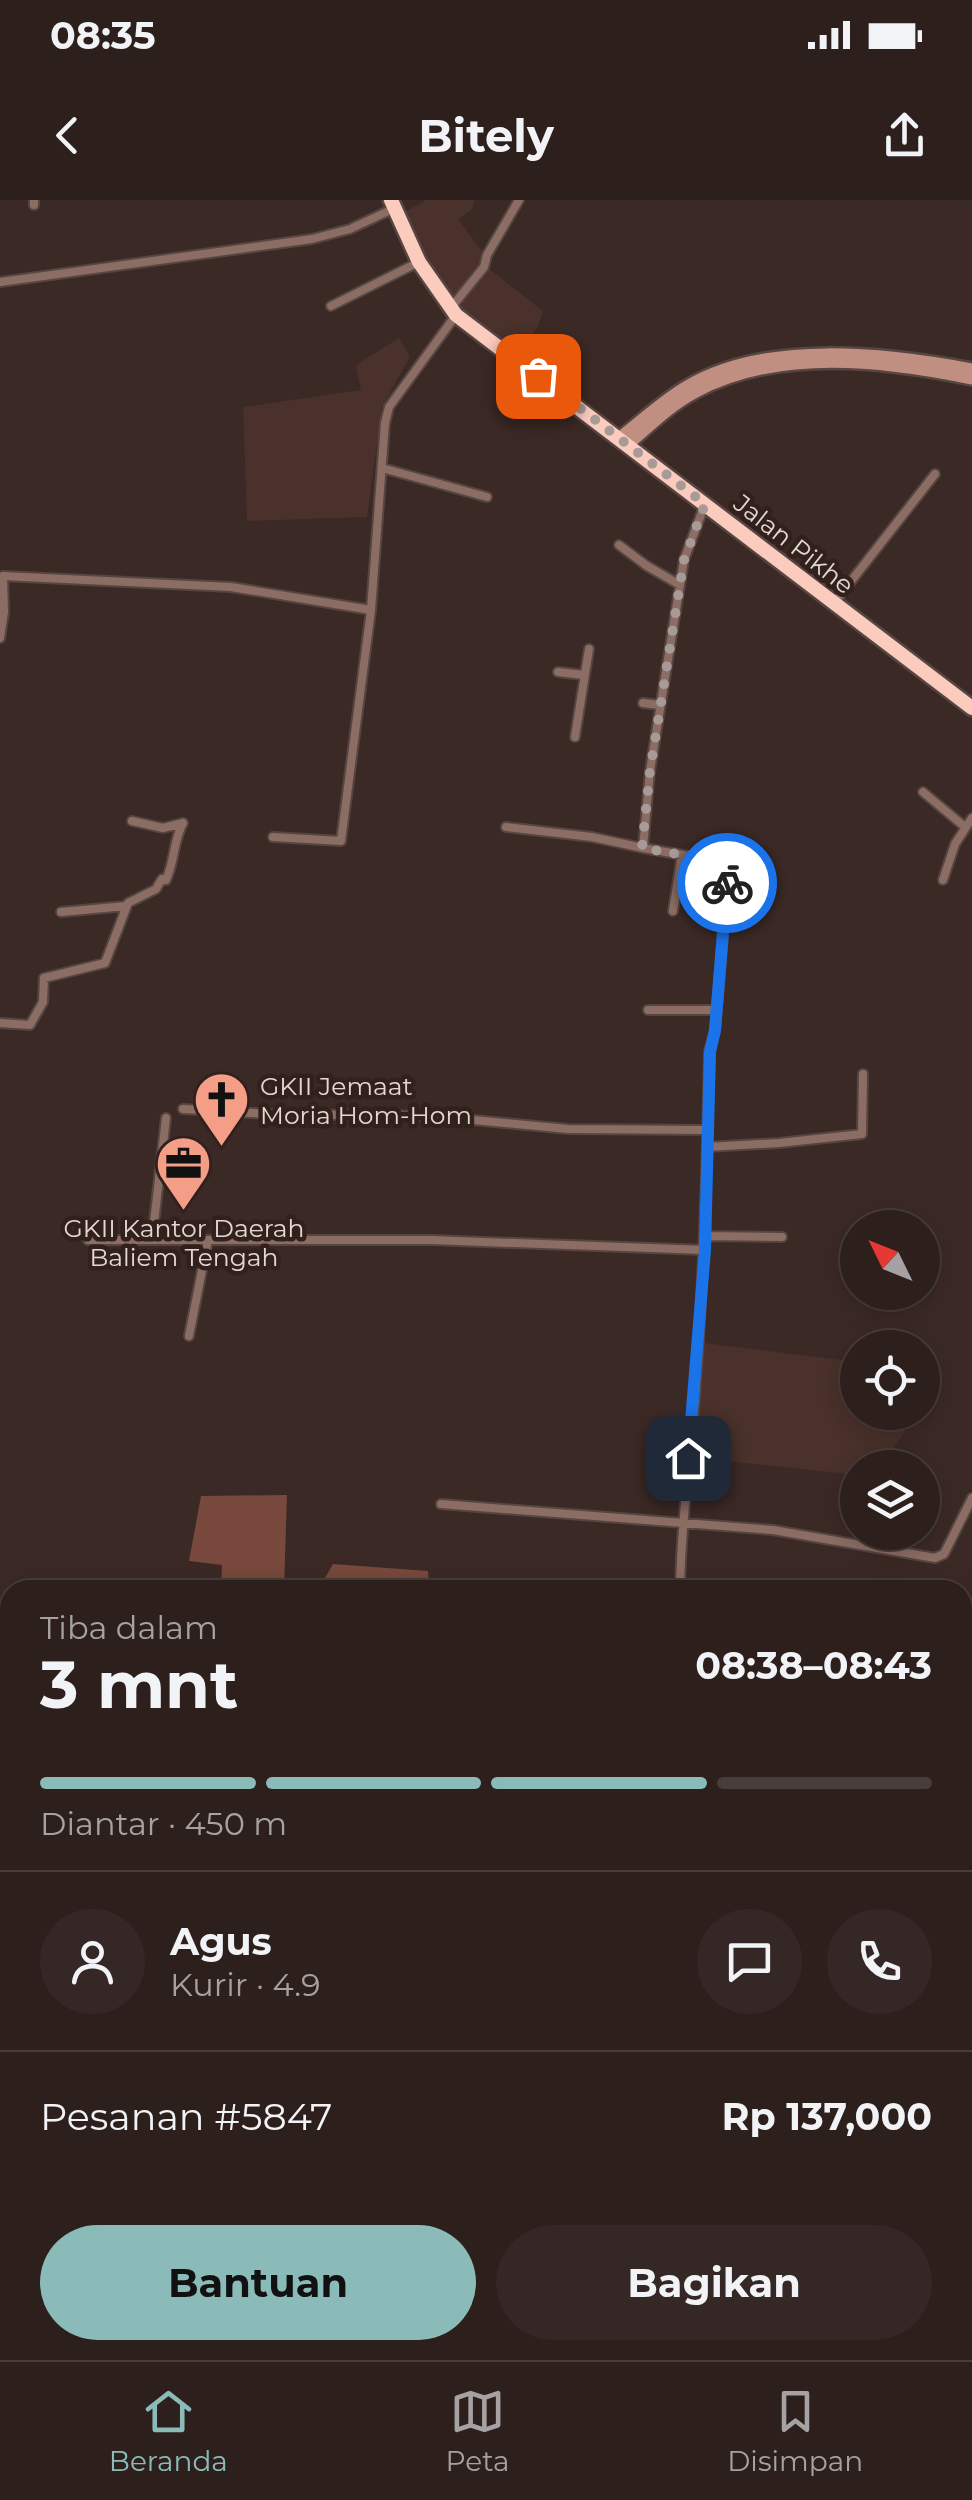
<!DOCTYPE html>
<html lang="id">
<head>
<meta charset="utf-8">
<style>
  :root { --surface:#2c1f1c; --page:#342725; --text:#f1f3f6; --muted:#a6a2a3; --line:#483d3b; --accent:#8bbbb9 }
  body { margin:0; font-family:Montserrat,sans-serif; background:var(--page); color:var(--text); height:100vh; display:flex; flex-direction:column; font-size:38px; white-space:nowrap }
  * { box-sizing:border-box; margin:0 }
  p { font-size:32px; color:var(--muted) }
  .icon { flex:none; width:55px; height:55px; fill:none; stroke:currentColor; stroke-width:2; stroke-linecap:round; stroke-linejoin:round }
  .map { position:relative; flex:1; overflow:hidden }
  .sheet { position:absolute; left:0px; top:1380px; width:972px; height:780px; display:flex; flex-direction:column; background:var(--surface); border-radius:30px 30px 0 0; box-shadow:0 5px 25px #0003,0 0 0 2px var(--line) }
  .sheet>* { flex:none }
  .needle { width:65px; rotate:313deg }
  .tools { position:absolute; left:840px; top:1010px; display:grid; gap:20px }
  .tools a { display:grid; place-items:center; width:100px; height:100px; border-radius:50%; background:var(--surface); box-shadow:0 5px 25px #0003,0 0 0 2px var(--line); font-size:50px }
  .pin { position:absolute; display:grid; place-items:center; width:85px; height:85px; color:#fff; margin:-42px; border-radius:20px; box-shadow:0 5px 15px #0006 }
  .courier { position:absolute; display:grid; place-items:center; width:100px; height:100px; margin:-50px; border:8px solid #1a73e8; border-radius:50%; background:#fff; color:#222; box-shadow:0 2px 12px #0007 }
  .headline em { font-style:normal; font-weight:700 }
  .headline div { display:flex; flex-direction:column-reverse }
  .headline { display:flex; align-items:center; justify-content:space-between; height:170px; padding:0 40px }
  h1 { font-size:65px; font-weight:700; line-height:75px }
  .bar { display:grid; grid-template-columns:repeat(4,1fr); gap:15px 10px; align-content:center; height:120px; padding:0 40px }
  .bar i { height:12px; border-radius:8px; background:var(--line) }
  .bar .selected { background:var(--accent) }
  .bar p { grid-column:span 4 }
  .line { display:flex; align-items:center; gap:25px; padding:0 40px; border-top:2px solid var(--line) }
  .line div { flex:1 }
  .round { display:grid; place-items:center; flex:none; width:105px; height:105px; border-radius:52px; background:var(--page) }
  .cta { display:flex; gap:20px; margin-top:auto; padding:20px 40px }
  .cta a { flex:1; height:115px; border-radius:60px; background:var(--accent); color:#111; font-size:40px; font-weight:700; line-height:115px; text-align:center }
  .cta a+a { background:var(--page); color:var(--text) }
  .status { display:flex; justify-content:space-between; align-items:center; height:70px; padding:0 50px; background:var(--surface); direction:ltr }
  .status svg { height:28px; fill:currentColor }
  header { display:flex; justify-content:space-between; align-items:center; height:130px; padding:0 40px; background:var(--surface); font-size:45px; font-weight:700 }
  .dock { display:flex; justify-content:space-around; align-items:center; height:140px; border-top:2px solid var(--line); background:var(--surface); font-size:28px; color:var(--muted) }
  .dock a { display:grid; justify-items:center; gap:5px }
  .dock .selected { color:var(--accent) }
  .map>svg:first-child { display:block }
</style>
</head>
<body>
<div class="status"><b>08:35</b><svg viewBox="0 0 49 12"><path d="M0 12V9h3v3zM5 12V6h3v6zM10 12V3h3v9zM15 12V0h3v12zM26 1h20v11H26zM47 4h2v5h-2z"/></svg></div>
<header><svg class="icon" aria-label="back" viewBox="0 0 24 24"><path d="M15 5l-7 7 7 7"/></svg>Bitely<svg class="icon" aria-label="share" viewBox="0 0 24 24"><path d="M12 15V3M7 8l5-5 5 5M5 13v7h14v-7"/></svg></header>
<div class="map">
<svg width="972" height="2160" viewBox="0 0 972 2160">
  <rect width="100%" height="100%" fill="#3b2925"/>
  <!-- built -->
  <path fill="#4a312b" d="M426,0H475L472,9L458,19L484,54L488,68L543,111L538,127L519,150L513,152L463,113L425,62L402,14Z
    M399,138L410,157L382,207L367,317L247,321L243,207L361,190L356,165Z
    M697,1142L857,1162L858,1212L910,1213L904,1233L880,1267L858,1268L857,1275L689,1257Z"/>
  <!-- green -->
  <path fill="#78493c" d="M287,1295L284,1389L321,1385L333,1364L428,1371L429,1385L415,1390H221L222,1365L189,1361L201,1296Z
    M963,2065L972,2067V2160H894L891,2150H962Z
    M430,2150H734L732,2160H429Z"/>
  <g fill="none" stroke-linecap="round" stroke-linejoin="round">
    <defs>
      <path id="street" d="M34,5V0
        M0,82L312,39L350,29L395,8
        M331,106L419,62
        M450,109L484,67L487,55L519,0
        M382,268L487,297
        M619,345L647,366L680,385
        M834,403L935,274
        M0,438L4,412L3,376L231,387L371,410
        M558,472L584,475
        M643,503L660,505
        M575,537L589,449
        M923,592L965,627
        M132,621L163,628L183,623
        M506,627L592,637L643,648
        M273,637L341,641L371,410L385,223L389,207L456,115
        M943,680L955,644L972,618
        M673,711L682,655
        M61,712L126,706
        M648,810H717
        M0,823L30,825L43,802L44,778L105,763L128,703L156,689L162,679L166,680C175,661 173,641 183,623
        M183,909L269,914L432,916L568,929L708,930
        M707,947L779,943L862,934L863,874
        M705,1036L782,1037
        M88,1040H431L705,1050
        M152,1040L166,918
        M189,1136L208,1040
        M441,1304L773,1330L935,1358L944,1354L972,1298
        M680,1390C681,1318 691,1254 696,1183C704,1072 707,962 709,852L715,831L729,663L643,648L650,571L684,360L705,304
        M962,1563L972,1564
        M966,1669L972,1668
        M965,1841H972
        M0,1964L9,1857L8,1775
        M224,2150V2160
        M356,2160V2150"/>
      <path id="secondary" d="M620,237C642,220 663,200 687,186C766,139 886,153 972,169
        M629,244C650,226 671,205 696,192C778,148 885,161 972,179
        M962,1763L972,1761
        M0,1776L10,1775"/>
      <path id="highway" d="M391,0L419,62L456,115L972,508"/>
    </defs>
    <!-- street casing -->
    <use href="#street" stroke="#564541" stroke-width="12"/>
    <!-- secondary casing -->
    <use href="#secondary" stroke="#564541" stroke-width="16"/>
    <!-- highway casing -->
    <use href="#highway" stroke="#564541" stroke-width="19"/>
    <!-- street -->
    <use href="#street" stroke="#8c6d64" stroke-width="8"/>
    <!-- secondary -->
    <use href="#secondary" stroke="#c18f81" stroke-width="11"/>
    <!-- highway -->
    <use href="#highway" stroke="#fbcbbe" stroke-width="14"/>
  </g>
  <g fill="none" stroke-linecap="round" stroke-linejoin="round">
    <!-- done -->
    <path stroke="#a89a97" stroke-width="10" stroke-dasharray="0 18" d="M538,176L705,304L684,360L650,571L642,648L729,663L727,683"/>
    <!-- route -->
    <path stroke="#1a73e8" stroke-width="12" d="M688,1258L705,1050L710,852L715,830L727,683"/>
  </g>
  <!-- icons -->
  <defs>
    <symbol id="church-pin" viewBox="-11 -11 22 30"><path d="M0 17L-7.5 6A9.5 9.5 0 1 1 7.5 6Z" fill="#f49e87" stroke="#31201b"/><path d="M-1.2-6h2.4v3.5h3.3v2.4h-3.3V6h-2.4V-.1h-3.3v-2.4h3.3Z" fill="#111"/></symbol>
    <symbol id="office-pin" viewBox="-11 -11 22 30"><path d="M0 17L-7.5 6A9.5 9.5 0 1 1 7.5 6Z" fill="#f49e87" stroke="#31201b"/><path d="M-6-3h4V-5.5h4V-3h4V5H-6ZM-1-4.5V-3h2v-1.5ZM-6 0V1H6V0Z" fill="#111"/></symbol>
  </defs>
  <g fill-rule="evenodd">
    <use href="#church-pin" x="190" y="868" width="63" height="86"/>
    <use href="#office-pin" x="152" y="932" width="63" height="86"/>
  </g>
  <g text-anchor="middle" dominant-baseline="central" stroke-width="9" stroke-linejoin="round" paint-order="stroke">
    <!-- street labels -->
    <g font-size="25" fill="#e3d7d4" stroke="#31201b">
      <text transform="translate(794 344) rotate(38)">Jalan Pikhe</text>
    </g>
    <!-- poi labels -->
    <g font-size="25" fill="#e3d7d4" stroke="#31201b" text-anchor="start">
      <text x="260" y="886">GKII Jemaat<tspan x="260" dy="29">Moria Hom-Hom</tspan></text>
      <text x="184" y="1028" text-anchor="middle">GKII Kantor Daerah<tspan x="184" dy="29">Baliem Tengah</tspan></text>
    </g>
  </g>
</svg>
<div class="tools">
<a><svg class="needle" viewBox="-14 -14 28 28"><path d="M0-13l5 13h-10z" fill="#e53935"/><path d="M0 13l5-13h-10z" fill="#a6a2a3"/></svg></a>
<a><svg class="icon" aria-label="locate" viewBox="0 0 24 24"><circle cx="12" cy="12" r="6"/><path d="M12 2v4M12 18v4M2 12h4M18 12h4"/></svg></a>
<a><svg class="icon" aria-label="layers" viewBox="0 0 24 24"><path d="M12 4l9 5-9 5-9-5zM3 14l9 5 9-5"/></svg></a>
</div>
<div class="pin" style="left:538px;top:176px;background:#ea580c"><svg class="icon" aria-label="bag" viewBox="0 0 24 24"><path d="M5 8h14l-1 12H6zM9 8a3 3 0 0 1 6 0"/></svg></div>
<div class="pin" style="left:688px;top:1258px;background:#1f2937"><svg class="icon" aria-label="home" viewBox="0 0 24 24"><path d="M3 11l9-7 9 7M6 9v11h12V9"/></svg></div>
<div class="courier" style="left:727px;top:683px"><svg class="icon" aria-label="bike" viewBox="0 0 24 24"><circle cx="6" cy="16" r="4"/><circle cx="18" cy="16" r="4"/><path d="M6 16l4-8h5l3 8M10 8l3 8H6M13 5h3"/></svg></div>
<section class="sheet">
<div class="headline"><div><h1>3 mnt</h1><p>Tiba dalam</p></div><em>08:38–08:43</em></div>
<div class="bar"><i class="selected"></i><i class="selected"></i><i class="selected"></i><i></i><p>Diantar · 450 m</p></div>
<div class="line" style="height:180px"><a class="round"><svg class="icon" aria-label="person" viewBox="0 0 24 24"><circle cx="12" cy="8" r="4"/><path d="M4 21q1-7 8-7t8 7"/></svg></a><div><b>Agus</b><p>Kurir · 4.9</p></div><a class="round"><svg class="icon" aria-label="chat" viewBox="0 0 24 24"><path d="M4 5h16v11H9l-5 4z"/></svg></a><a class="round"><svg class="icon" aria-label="phone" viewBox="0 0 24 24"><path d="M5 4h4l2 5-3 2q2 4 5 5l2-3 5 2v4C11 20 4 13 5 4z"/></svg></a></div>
<div class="line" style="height:130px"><div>Pesanan #5847</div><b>Rp 137,000</b></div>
<div class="cta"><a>Bantuan</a><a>Bagikan</a></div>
</section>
</div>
<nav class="dock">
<a class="selected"><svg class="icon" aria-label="home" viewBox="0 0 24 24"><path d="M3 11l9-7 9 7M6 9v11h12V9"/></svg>Beranda</a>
<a><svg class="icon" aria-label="map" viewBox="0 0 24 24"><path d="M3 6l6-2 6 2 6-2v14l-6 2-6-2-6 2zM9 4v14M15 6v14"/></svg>Peta</a>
<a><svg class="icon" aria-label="saved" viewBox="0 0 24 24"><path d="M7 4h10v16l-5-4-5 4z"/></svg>Disimpan</a>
</nav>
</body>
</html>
